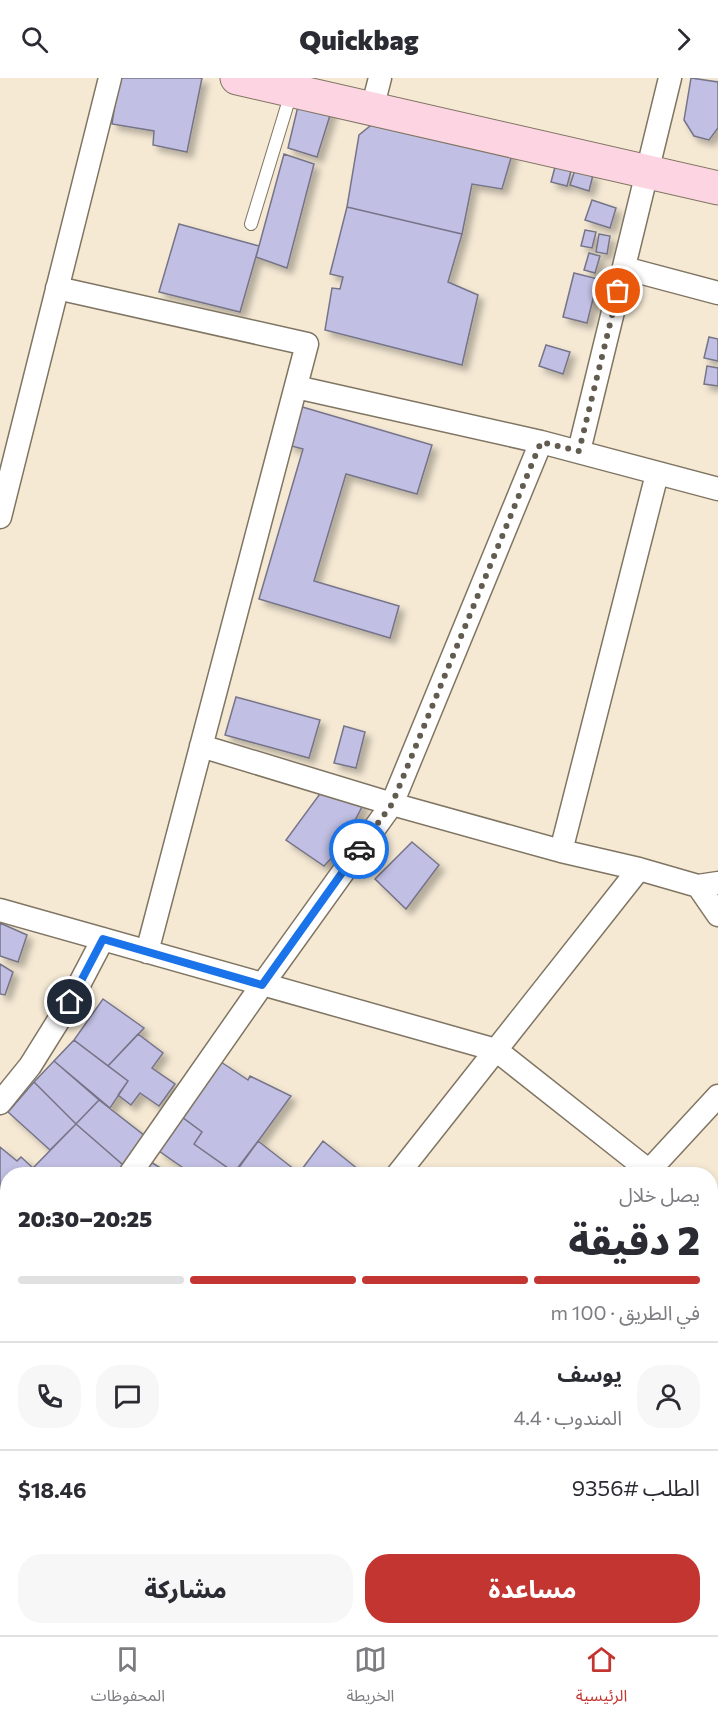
<!DOCTYPE html>
<html lang="ar">
<head>
<meta charset="utf-8">
<style>
  :root { --surface:#fff; --page:#f7f7f7; --text:#2b2b33; --muted:#7c7c81; --line:#e1e1e2; --accent:#c33530 }
  body { margin:0; font-family:Commissioner,"Noto Sans Arabic",sans-serif; background:var(--page); color:var(--text); direction:rtl; height:100vh; display:flex; flex-direction:column; font-size:22px; white-space:nowrap }
  * { box-sizing:border-box; margin:0 }
  p { font-size:20px; color:var(--muted) }
  .icon { flex:none; width:33px; height:33px; fill:none; stroke:currentColor; stroke-width:2; stroke-linecap:round; stroke-linejoin:round }
  .map { position:relative; flex:1; overflow:hidden; direction:ltr }
  .details { position:absolute; left:0px; top:1089px; width:718px; height:468px; display:flex; flex-direction:column; background:var(--surface); border-radius:24px 24px 0 0; box-shadow:0 3px 9px #0003; direction:rtl }
  .details>* { flex:none }
  .pin { position:absolute; display:grid; place-items:center; width:51px; height:51px; color:#fff; margin:-26px; border:3px solid #fff; border-radius:50%; box-shadow:0 2px 6px #0007 }
  .courier { position:absolute; display:grid; place-items:center; width:60px; height:60px; margin:-30px; border:4px solid #1a73e8; border-radius:50%; background:#fff; color:#222; box-shadow:0 2px 8px #0007 }
  .summary em { font-style:normal; font-weight:800 }
  .summary div { display:flex; flex-direction:column-reverse }
  .summary { display:flex; align-items:center; justify-content:space-between; height:102px; padding:0 18px }
  h1 { font-size:39px; font-weight:800; line-height:45px }
  .bar { display:grid; grid-template-columns:repeat(4,1fr); gap:9px 6px; align-content:center; height:72px; padding:0 18px }
  .bar i { height:8px; border-radius:4px; background:var(--line) }
  .bar .active { background:var(--accent) }
  .bar p { grid-column:span 4 }
  .line { display:flex; align-items:center; gap:15px; padding:0 18px; border-top:2px solid var(--line) }
  .line div { flex:1 }
  .round { display:grid; place-items:center; flex:none; width:63px; height:63px; border-radius:24px; background:var(--page) }
  .cta { display:flex; gap:12px; margin-top:auto; padding:12px 18px }
  .cta a { flex:1; height:69px; border-radius:24px; background:var(--accent); color:#fff; font-size:24px; font-weight:800; line-height:69px; text-align:center }
  .cta a+a { background:var(--page); color:var(--text) }
  header { display:flex; justify-content:space-between; align-items:center; height:78px; padding:0 18px; background:var(--surface); font-size:27px; font-weight:800 }
  .tabs { display:flex; justify-content:space-around; align-items:center; height:84px; border-top:2px solid var(--line); background:var(--surface); font-size:16px; color:var(--muted) }
  .tabs a { display:grid; justify-items:center; gap:3px }
  .tabs .active { color:var(--accent) }
  .map>svg:first-child { display:block }
</style>
</head>
<body>
<header><svg class="icon" aria-label="forward" viewBox="0 0 24 24"><path d="M9 5l7 7-7 7"/></svg>Quickbag<svg class="icon" aria-label="search" viewBox="0 0 24 24"><circle cx="10" cy="10" r="6"/><path d="M15 15l6 6"/></svg></header>
<div class="map">
<svg width="718" height="1557" viewBox="0 0 718 1557">
  <defs>
    <filter id="shadow"><feDropShadow dx="5.5" dy="5.5" stdDeviation="3" flood-color="#0004"/></filter>
  </defs>
  <rect width="100%" height="100%" fill="#f5e9d4"/>
  <!-- building -->
  <path fill="#c1bfe3" stroke="#767488" stroke-width="1.5" filter="url(#shadow)" d="M119,0H202L187,74L153,67L154,53L112,46Z
    M691,0L718,4V50L709,62L694,58L684,42Z
    M299,24L332,31L317,79L288,70Z
    M375,44L513,73L502,111L472,106L462,156L347,129L359,57Z
    M284,76L314,86L287,190L256,179Z
    M555,89L571,93L567,108L551,104Z
    M575,92L593,97L589,113L570,107Z
    M592,122L616,130L610,150L585,142Z
    M347,129L462,156L448,204L478,217L462,287L325,252L332,210L340,211L343,199L330,196Z
    M179,146L259,168L240,234L159,214Z
    M585,152L596,154L592,170L581,168Z
    M599,156L610,158L607,176L596,174Z
    M589,175L600,178L595,195L584,192Z
    M574,195L598,201L587,245L563,239Z
    M709,259L718,261V283L704,280Z
    M546,267L570,274L563,296L539,288Z
    M707,288L718,290V308L704,306Z
    M299,328L432,367L417,416L346,396L314,503L399,528L390,560L259,521L303,371L288,367Z
    M236,619L320,642L309,680L225,657Z
    M344,648L365,654L356,690L334,685Z
    M322,713L364,725L340,771L324,788L286,762Z
    M412,764L439,787L406,831L375,801Z
    M0,845L27,857L18,884L0,878Z
    M0,886L13,894L5,917L0,916Z
    M103,921L144,950L108,988L74,962Z
    M138,956L163,975L152,990L175,1006L159,1028L140,1015L131,1027L118,1017L128,1003L108,988Z
    M74,962L128,1003L110,1030L54,983Z
    M54,983L99,1022L76,1046L34,1004Z
    M221,984L248,1002L250,998L291,1018L235,1095L194,1066L202,1054L182,1039Z
    M34,1004L76,1046L50,1072L8,1034Z
    M99,1022L145,1058L123,1087L76,1046Z
    M182,1039L202,1054L194,1066L235,1095L233,1096H192L159,1073Z
    M76,1046L123,1087L117,1096H40L33,1090Z
    M258,1063L299,1095L297,1096H233Z
    M323,1063L364,1096H301L299,1095Z
    M0,1069L17,1083L21,1079L33,1090L27,1096H8V1121L0,1130Z
    M151,1084L170,1096H142Z
    M8,1121V1213L0,1207V1130Z
    M0,1272L8,1274V1296L0,1309Z
    M0,1373L8,1377V1483L0,1482Z
    M718,1378V1448L711,1434V1400L714,1398L711,1393V1384Z
    M718,1472V1557H692V1550H711L712,1473Z
    M348,1550H393L395,1557H349Z
    M393,1550H428L431,1557H395Z
    M428,1550H474L475,1557H431Z
    M474,1550H516L517,1557H475Z
    M516,1550H583L582,1557H517Z
    M583,1550H628V1556L582,1557Z
    M628,1550H651L650,1557H628Z
    M651,1550H692V1557H650Z"/>
  <g fill="none" stroke-linecap="round" stroke-linejoin="round">
    <defs>
      <path id="service" d="M251,146L291,15"/>
      <path id="minor" d="M372,31L380,0
        M624,190L718,215
        M57,210L307,266L147,874
        M296,309L541,364L718,411
        M579,373L670,0
        M0,439L110,0
        M201,668L392,726L561,773L639,791L698,808L718,805
        M561,773L657,396
        M698,808L718,837
        M0,832L496,972L653,1096
        M0,1025L30,988L70,924L103,861
        M130,1096L262,907L392,726L541,364
        M398,1096L639,791
        M646,1096L718,1018
        M711,1165L718,1173
        M711,1291L718,1286
        M0,1333L8,1318
        M0,1357L8,1360
        M711,1465L718,1463
        M294,1550L305,1557"/>
      <path id="secondary" d="M237,0L718,110"/>
    </defs>
    <!-- service casing -->
    <use href="#service" stroke="#7f7562" stroke-width="14"/>
    <!-- minor casing -->
    <use href="#minor" stroke="#7f7562" stroke-width="25"/>
    <!-- secondary casing -->
    <use href="#secondary" stroke="#7f7562" stroke-width="35"/>
    <!-- service -->
    <use href="#service" stroke="#fff" stroke-width="12"/>
    <!-- minor -->
    <use href="#minor" stroke="#fff" stroke-width="22"/>
    <!-- secondary -->
    <use href="#secondary" stroke="#fdd4e1" stroke-width="33"/>
  </g>
  <g fill="none" stroke-linecap="round" stroke-linejoin="round">
    <!-- done -->
    <path stroke="#625b4f" stroke-width="6" stroke-dasharray="0 10.8" d="M359,771L392,726L541,364L579,373L618,213"/>
    <!-- route -->
    <path stroke="#1a73e8" stroke-width="8" d="M70,924L103,861L262,907L359,771"/>
  </g>
</svg>
<div class="pin" style="left:618px;top:213px;background:#ea580c"><svg class="icon" aria-label="bag" viewBox="0 0 24 24"><path d="M5 8h14l-1 12H6zM9 8a3 3 0 0 1 6 0"/></svg></div>
<div class="pin" style="left:70px;top:924px;background:#1f2937"><svg class="icon" aria-label="home" viewBox="0 0 24 24"><path d="M3 11l9-7 9 7M6 9v11h12V9"/></svg></div>
<div class="courier" style="left:359px;top:771px"><svg class="icon" aria-label="car" viewBox="0 0 24 24"><path d="M5 17H2v-5l4-1 3-4h7l3 4 3 1v5h-3M9 17h6M6 11h13"/><circle cx="7" cy="17" r="2"/><circle cx="17" cy="17" r="2"/></svg></div>
<section class="details">
<div class="summary"><div><h1>2 دقيقة</h1><p>يصل خلال</p></div><em>20:25–20:30</em></div>
<div class="bar"><i class="active"></i><i class="active"></i><i class="active"></i><i></i><p>في الطريق · 100 m</p></div>
<div class="line" style="height:108px"><a class="round"><svg class="icon" aria-label="person" viewBox="0 0 24 24"><circle cx="12" cy="8" r="4"/><path d="M4 21q1-7 8-7t8 7"/></svg></a><div><b>يوسف</b><p>المندوب · 4.4</p></div><a class="round"><svg class="icon" aria-label="chat" viewBox="0 0 24 24"><path d="M4 5h16v11H9l-5 4z"/></svg></a><a class="round"><svg class="icon" aria-label="phone" viewBox="0 0 24 24"><path d="M5 4h4l2 5-3 2q2 4 5 5l2-3 5 2v4C11 20 4 13 5 4z"/></svg></a></div>
<div class="line" style="height:78px"><div>الطلب #9356</div><b>$18.46</b></div>
<div class="cta"><a>مساعدة</a><a>مشاركة</a></div>
</section>
</div>
<nav class="tabs">
<a class="active"><svg class="icon" aria-label="home" viewBox="0 0 24 24"><path d="M3 11l9-7 9 7M6 9v11h12V9"/></svg>الرئيسية</a>
<a><svg class="icon" aria-label="map" viewBox="0 0 24 24"><path d="M3 6l6-2 6 2 6-2v14l-6 2-6-2-6 2zM9 4v14M15 6v14"/></svg>الخريطة</a>
<a><svg class="icon" aria-label="saved" viewBox="0 0 24 24"><path d="M7 4h10v16l-5-4-5 4z"/></svg>المحفوظات</a>
</nav>
</body>
</html>
